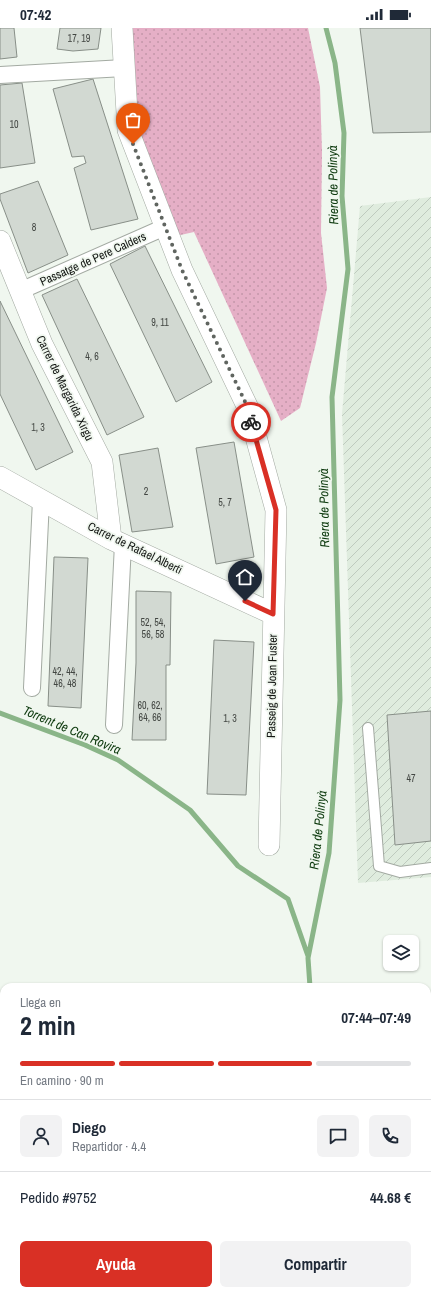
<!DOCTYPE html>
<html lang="es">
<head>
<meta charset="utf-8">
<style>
  :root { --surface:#fff; --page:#f2f2f3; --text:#1f2937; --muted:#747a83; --line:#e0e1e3; --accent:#d93025 }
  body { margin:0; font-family:"Archivo Narrow",sans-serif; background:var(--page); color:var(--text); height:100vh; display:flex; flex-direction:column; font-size:15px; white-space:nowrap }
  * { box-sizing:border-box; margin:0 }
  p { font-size:13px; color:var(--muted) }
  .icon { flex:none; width:22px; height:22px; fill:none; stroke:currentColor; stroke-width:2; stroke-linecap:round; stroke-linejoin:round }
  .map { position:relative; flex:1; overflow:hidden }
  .panel { position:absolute; left:0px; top:955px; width:431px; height:312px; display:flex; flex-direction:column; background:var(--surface); border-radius:12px 12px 0 0; box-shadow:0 1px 3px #0004 }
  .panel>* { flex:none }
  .buttons { position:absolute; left:383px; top:907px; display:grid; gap:8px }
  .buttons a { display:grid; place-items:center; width:36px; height:36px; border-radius:6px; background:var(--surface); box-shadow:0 1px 3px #0004; font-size:20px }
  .pin { position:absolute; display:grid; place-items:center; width:34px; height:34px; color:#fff; margin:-41px -17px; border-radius:50% 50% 50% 0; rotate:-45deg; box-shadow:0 0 4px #0007 }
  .pin .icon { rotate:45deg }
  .courier { position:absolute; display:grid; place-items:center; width:40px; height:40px; margin:-20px; border:3px solid #d93025; border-radius:50%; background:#fff; color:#222; box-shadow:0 1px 5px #0007 }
  .overview em { font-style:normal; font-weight:800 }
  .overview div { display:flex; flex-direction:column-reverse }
  .overview { display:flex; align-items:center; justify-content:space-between; height:68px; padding:0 20px }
  h1 { font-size:26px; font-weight:800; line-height:30px }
  .bar { display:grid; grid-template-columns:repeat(4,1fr); gap:6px 4px; align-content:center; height:48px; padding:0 20px }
  .bar i { height:5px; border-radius:3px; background:var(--line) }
  .bar .selected { background:var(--accent) }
  .bar p { grid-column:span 4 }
  .line { display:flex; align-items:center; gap:10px; padding:0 20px; border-top:1px solid var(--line) }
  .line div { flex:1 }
  .round { display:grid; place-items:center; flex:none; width:42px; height:42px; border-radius:6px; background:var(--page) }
  .primary-button { display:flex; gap:8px; margin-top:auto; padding:8px 20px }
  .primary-button a { flex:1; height:46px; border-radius:6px; background:var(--accent); color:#fff; font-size:16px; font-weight:800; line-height:46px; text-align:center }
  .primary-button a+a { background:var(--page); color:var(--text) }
  .status { display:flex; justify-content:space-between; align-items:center; height:28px; padding:0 20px; background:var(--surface); direction:ltr }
  .status svg { height:11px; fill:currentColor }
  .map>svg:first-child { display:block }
</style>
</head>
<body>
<div class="status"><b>07:42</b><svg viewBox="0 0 49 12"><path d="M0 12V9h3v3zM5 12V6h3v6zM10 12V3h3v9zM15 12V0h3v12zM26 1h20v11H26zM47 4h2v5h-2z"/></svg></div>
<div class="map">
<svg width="431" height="1267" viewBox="0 0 431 1267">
  <defs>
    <pattern id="industrial-furrows" width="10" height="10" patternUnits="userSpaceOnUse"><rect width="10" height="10" fill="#dfecde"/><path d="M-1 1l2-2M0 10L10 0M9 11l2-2" fill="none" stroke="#becabe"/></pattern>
    <pattern id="green-dots" width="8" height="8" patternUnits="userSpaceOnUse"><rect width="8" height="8" fill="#e5afc6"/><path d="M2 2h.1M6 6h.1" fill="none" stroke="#c496a9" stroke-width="1.8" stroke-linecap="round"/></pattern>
  </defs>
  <rect width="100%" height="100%" fill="#f0f7ef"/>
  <!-- industrial -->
  <path fill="url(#industrial-furrows)" d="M431,169V849L358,855L342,386L360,178Z
    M4,1196V1263H427V1238L431,1237V1267H0V1198Z"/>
  <!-- green -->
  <path fill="url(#green-dots)" d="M129,0H308L320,59L322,124L321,205L327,260L316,315L300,380L281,393L194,204L176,208L134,100Z"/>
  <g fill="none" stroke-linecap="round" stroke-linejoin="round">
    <!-- stream -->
    <path stroke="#8ab588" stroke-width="5" d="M0,685L85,717L118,732L190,782L238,838L288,871L308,928
      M310,959L308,930L329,825L340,672L332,369L348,241L342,168L344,105L335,35L326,0
      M427,1251L431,1262"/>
  </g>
  <!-- building -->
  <path fill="#d2d9d2" stroke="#888f88" d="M0,0H14L17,29L0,31Z
    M60,0H101L98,21L73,23L57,21Z
    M360,0H431V104L373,105Z
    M93,51L138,191L91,202L74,140L86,135L84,128L72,129L53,61Z
    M22,55L35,135L0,140V57Z
    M38,153L68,227L28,245L0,171V166Z
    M145,218L212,354L176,374L110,236Z
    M77,251L144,389L107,407L42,267Z
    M0,273L73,424L36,442L0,366Z
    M234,414L254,529L216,536L196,420Z
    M158,420L173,499L132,504L119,427Z
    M54,529L88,530L81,680L48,678Z
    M136,563L171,564L170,637H166V712H132L136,635Z
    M214,612L254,614L246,767L207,766Z
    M431,683V813L395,817L387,687Z"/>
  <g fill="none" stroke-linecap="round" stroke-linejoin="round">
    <defs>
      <path id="service" d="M368,700L379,838L400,844L431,840"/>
      <path id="pedestrian" d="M0,47L124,40
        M20,263L165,199
        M32,660L41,472
        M114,697L123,516"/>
      <path id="minor" d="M122,0L128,102L182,242L248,380L276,482L269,817
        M0,213L42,316L102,434L111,511
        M0,449L111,511L273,586
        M0,1250L4,1248
        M392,1263L398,1267"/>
    </defs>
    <!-- service casing -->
    <use href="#service" stroke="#a3aaa2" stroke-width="12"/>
    <!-- pedestrian casing -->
    <use href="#pedestrian" stroke="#a3aaa2" stroke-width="18"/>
    <!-- minor casing -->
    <use href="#minor" stroke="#a3aaa2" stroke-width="22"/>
    <!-- service -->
    <use href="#service" stroke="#fff" stroke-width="10"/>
    <!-- pedestrian -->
    <use href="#pedestrian" stroke="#fff" stroke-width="16"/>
    <!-- minor -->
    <use href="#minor" stroke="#fff" stroke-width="21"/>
  </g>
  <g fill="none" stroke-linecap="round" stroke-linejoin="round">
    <!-- done -->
    <path stroke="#606560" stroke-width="4" stroke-dasharray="0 7.2" d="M133,116L182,242L248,380L251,394"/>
    <!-- route -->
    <path stroke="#d93025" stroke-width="5" d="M245,573L273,586L276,482L251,394"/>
  </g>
  <g text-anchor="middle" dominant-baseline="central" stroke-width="3.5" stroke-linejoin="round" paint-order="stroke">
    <!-- number labels -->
    <g font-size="10" fill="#434743">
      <text x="79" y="10">17, 19</text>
      <text x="14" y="96">10</text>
      <text x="34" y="199">8</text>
      <text x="160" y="294">9, 11</text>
      <text x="92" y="328">4, 6</text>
      <text x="38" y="399">1, 3</text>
      <text x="146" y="463">2</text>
      <text x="225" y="474">5, 7</text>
      <text x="153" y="594">52, 54,<tspan x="153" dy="12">56, 58</tspan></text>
      <text x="65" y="643">42, 44,<tspan x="65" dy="12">46, 48</tspan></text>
      <text x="150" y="677">60, 62,<tspan x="150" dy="12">64, 66</tspan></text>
      <text x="230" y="690">1, 3</text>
      <text x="411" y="750">47</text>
    </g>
    <!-- street labels -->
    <g font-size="12" fill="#131613" stroke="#f0f7ef">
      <text transform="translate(93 231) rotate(-24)">Passatge de Pere Calders</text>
      <text transform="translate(65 360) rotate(64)">Carrer de Margarida Xirgu</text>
      <text transform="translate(135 520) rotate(26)">Carrer de Rafael Alberti</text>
      <text transform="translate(272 658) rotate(-89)">Passeig de Joan Fuster</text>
    </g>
    <!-- water labels -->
    <g font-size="13" font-style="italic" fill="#0d3a0e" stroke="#f0f7ef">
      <text transform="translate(333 157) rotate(-91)">Riera de Polinyà</text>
      <text transform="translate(324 480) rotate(-91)">Riera de Polinyà</text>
      <text transform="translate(72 702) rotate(23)">Torrent de Can Rovira</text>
      <text transform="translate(318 802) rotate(-84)">Riera de Polinyà</text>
    </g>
  </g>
</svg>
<div class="buttons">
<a><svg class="icon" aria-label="layers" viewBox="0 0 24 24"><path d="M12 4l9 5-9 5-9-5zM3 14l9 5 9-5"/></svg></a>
</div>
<div class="pin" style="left:133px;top:116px;background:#ea580c"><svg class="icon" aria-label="bag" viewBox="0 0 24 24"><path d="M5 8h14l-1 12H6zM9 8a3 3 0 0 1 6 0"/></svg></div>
<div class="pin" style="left:245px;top:573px;background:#1f2937"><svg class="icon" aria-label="home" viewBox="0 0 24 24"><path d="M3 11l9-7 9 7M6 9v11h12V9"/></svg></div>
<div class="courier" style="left:251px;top:394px"><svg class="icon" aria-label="bike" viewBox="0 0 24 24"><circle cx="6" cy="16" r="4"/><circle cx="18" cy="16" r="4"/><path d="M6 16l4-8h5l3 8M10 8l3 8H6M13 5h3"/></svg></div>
<section class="panel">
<div class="overview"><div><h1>2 min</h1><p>Llega en</p></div><em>07:44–07:49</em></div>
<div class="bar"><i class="selected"></i><i class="selected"></i><i class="selected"></i><i></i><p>En camino · 90 m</p></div>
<div class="line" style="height:72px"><a class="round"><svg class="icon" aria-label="person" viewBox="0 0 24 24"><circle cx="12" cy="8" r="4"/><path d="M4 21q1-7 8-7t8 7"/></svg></a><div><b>Diego</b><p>Repartidor · 4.4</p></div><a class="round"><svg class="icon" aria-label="chat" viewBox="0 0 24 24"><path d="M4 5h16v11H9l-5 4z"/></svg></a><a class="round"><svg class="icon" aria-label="phone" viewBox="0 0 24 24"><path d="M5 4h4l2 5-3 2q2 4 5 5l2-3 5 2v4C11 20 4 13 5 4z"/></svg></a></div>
<div class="line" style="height:52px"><div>Pedido #9752</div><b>44.68 €</b></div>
<div class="primary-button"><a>Ayuda</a><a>Compartir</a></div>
</section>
</div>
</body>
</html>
